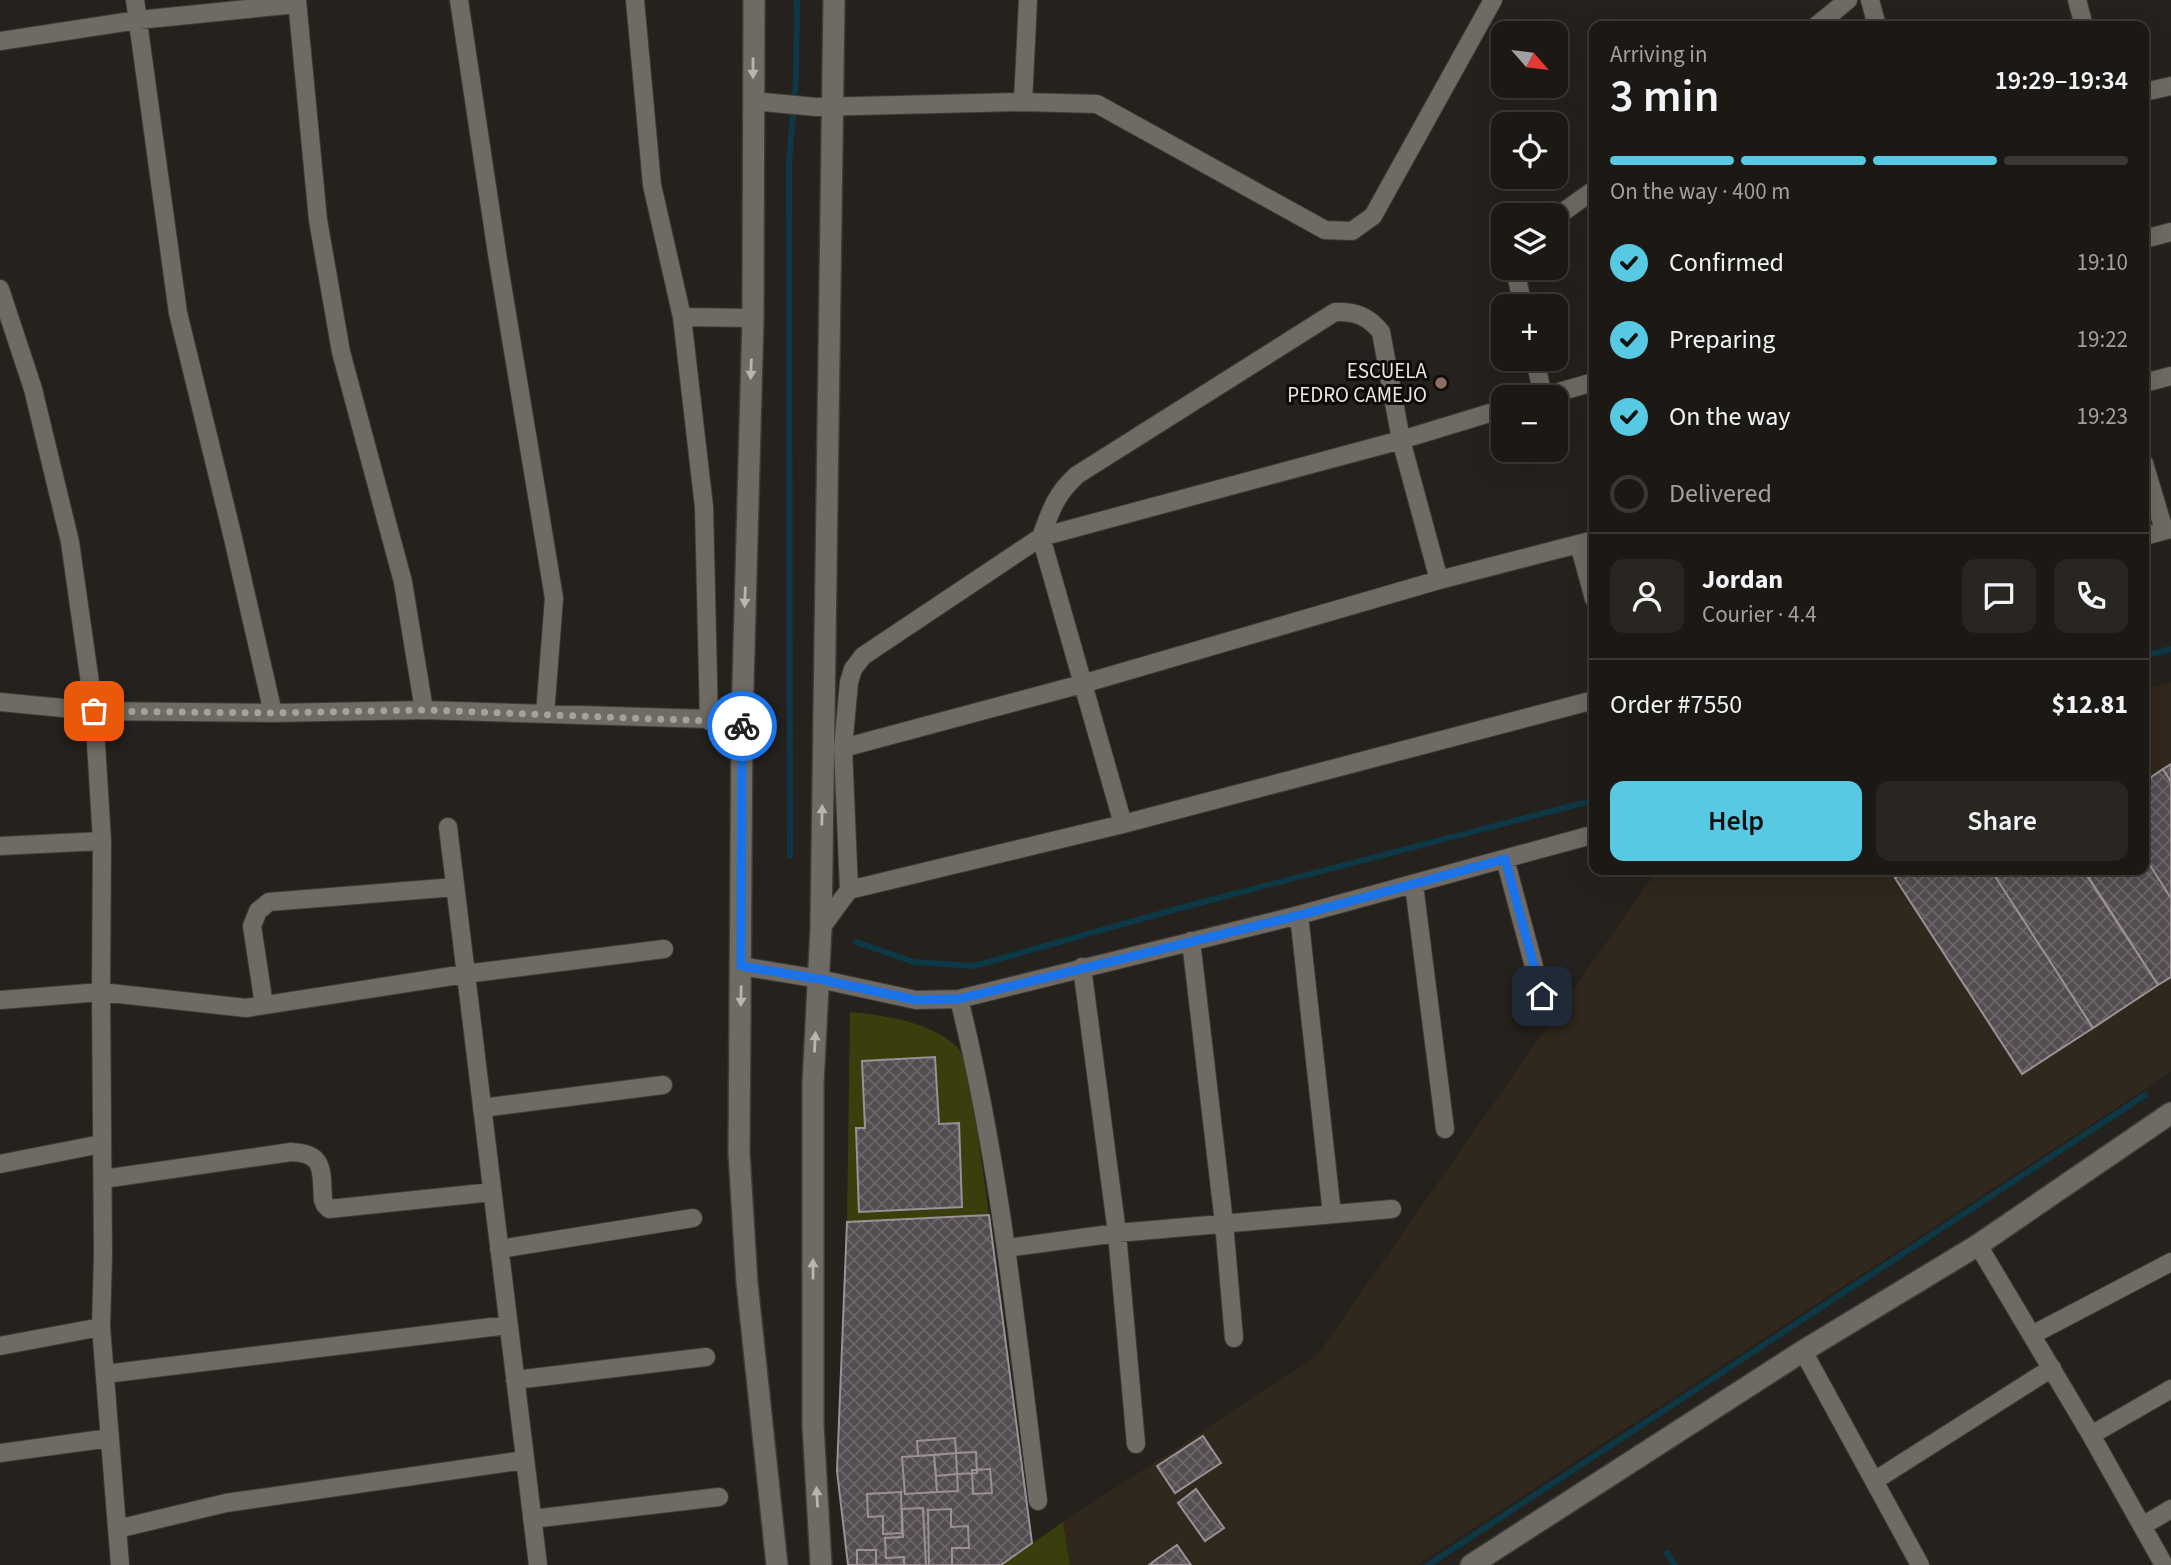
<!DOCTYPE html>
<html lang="en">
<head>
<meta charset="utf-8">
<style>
  :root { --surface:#1c1915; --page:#292622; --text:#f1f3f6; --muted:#a0a0a0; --line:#3a3834; --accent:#57c9e2 }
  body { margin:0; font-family:"Source Sans 3",sans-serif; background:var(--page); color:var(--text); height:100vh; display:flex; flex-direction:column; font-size:26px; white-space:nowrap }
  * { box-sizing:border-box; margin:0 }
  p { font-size:23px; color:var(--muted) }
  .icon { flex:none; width:38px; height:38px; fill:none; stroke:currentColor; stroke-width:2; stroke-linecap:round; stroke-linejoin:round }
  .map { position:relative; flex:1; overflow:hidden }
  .side { position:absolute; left:1589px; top:21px; width:560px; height:854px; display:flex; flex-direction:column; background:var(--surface); border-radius:14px; box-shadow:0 7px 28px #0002,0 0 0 2px var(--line) }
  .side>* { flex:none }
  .needle { width:46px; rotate:118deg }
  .buttons { position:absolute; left:1491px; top:21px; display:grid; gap:14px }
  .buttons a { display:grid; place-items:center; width:77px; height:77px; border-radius:14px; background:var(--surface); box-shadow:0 7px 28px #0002,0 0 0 2px var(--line); font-size:35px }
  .pin { position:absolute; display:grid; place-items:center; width:60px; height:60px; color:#fff; margin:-30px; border-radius:14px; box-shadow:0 4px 10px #0006 }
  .courier { position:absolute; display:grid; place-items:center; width:70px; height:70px; margin:-35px; border:5px solid #1a73e8; border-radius:50%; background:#fff; color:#222; box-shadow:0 2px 9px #0007 }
  .headline em { font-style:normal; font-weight:600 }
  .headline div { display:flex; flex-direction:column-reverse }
  .headline { display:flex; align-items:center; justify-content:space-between; height:119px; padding:0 21px }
  h1 { font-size:46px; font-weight:600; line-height:52px }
  .bar { display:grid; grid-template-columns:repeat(4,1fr); gap:10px 7px; align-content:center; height:84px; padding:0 21px }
  .bar i { height:9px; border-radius:5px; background:var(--line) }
  .bar .active { background:var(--accent) }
  .bar p { grid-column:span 4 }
  .line { display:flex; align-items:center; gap:18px; padding:0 21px; border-top:2px solid var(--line) }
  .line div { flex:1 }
  .round { display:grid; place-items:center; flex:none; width:74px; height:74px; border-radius:14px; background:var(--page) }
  ol { padding:0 21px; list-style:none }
  li { display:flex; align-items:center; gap:21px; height:77px }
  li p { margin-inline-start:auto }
  li .icon { padding:7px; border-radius:50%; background:var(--accent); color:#111; stroke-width:4 }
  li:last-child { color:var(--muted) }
  li i { width:38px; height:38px; border:4px solid var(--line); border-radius:50% }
  .primary-button { display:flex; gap:14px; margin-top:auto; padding:14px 21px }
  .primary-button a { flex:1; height:80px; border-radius:14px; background:var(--accent); color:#111; font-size:28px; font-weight:600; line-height:80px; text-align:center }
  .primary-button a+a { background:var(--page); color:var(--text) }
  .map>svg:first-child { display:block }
</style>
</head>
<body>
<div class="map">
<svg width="2171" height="1565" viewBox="0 0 2171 1565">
  <defs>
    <pattern id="building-cross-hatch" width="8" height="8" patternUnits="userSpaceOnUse" patternTransform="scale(1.75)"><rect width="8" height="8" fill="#534c51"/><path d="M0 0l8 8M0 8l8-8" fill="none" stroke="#6c666a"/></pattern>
  </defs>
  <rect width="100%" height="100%" fill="#25211c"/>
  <!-- built -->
  <path fill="#30271d" d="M2171,682V1072L1417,1565H1070L1063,1522L1316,1357L1657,870H2144V689Z"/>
  <!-- grass -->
  <path fill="#393e0c" d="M850,1012C883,1015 931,1022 956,1046C961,1051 964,1059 968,1065L989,1215L847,1222Z
    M1063,1522L1070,1565H1001Z"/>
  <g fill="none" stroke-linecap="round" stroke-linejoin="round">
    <!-- stream -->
    <path stroke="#0d3946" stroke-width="6" d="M2144,656L2171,649
      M790,856L789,164L796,78L797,0
      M856,942L914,962L974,966L1180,908L1594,800
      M1667,1553L1675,1565
      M1428,1565L2145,1095"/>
  </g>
  <!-- building -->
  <path fill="url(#building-cross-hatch)" stroke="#999195" stroke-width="2" d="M2171,764V782L2163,769Z
    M2163,769L2171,782V898L2144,856V782Z
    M2144,856L2171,898V977L2158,985L2083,870H2144Z
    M1908,870H1991L2093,1028L2022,1074L1895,878Z
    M1991,870H2084L2158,985L2093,1028Z
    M935,1057L939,1124L959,1123L962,1207L859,1212L856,1128H865L862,1061Z
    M989,1215L1032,1543L1001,1565H848L837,1471L847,1222Z
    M1203,1436L1221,1463L1175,1493L1157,1466Z
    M955,1438L956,1453L918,1456L917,1441Z
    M976,1452L977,1473L957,1474L956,1453Z
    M956,1453L957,1474L936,1476L934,1455Z
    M934,1455L937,1492L905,1494L902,1457Z
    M990,1469L992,1493L973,1494L972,1470Z
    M957,1474L958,1491L937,1492L936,1476Z
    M1196,1489L1224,1528L1205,1541L1178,1503Z
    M901,1492L902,1533L883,1534V1516L868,1517L867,1494Z
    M923,1508L926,1565H904V1557L886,1558L885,1538L903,1537L902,1509Z
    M951,1509V1527L968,1526L969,1548H952V1565H929L928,1510Z
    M1177,1545L1191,1565H1149L1154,1561Z
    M857,1550H876V1565H857Z"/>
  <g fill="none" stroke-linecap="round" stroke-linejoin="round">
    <defs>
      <path id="street" d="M135,0L178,313L233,538L273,713
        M297,0L318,220L341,352L403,582L424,710
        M459,0L498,260L554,598L545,714
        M635,0L652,185L682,317L704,507L709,721
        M1870,0L1877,26
        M2077,0L2084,26
        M1816,26L1848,0
        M0,41L138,20L297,4
        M2144,92L2171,86
        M753,101L816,107L1023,102L1097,104L1325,230L1352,231L1373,216L1493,0
        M1023,102L1028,0
        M1556,217L1594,190
        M2144,239L2171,232
        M1517,268L1516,274L1523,306
        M0,289L33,389L70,542L94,711L102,841L101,992L103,1255L101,1327L120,1565
        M682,317L753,318
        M1535,359L1543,397
        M2144,383L2171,376
        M1541,397L1594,382
        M2144,463L2164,530
        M2144,536L2171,529
        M1579,544L1594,599
        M0,702L94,711L273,713L424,710L742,720
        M843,748L1082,684L1439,580L1594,540
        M1123,824L1041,537C1051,510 1055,495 1077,475L1335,312C1355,311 1368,316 1381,332L1401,440L1439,580
        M448,827L538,1565
        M0,846L102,841
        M1505,859L1542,996
        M1414,885L1445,1129
        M849,890L1123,824L1594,700
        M1299,915L1332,1214
        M821,928L849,890L843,748L849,682L853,669L863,656L1041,537L1401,440L1503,409
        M1191,941L1224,1223L1234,1338
        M741,966L819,979L916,1000L959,999L1299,915L1588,836
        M1082,967L1117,1233L1136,1444
        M959,999C1000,1163 1017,1333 1038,1501
        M0,1000L101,992L246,1008L465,974L664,949
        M264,1005L252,926L258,911L269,902L455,887
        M482,1108L663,1085
        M0,1164L101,1144
        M103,1179L291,1152C326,1153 321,1172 323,1200L325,1205L329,1209L492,1192
        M1978,1245L2091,1435L2164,1565
        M1007,1248L1117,1233L1392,1209
        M499,1249L693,1218
        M2032,1335L2171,1262
        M0,1346L101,1327
        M1803,1351L1920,1565
        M105,1374L508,1325
        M515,1380L706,1357
        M2091,1435L2171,1389
        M0,1453L110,1438
        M1874,1481L2052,1368
        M532,1519L719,1497
        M2142,1526L2171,1509
        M117,1529L226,1503L525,1460"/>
      <path id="secondary" d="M754,0L753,318L742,720L739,1153L747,1283L777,1565
        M821,1565L813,1425V1084L821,928L834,0
        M1471,1565L1803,1351L1978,1245L2171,1113"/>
    </defs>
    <!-- street casing -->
    <use href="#street" stroke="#3e3b37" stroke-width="20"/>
    <!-- secondary casing -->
    <use href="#secondary" stroke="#3e3b37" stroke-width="24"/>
    <!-- street -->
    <use href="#street" stroke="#6f6a63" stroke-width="18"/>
    <!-- secondary -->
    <use href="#secondary" stroke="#6f6a63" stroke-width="21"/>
  </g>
  <!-- one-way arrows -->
  <defs><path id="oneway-solid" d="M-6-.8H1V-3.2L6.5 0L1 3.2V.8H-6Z" transform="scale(1.75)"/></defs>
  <g fill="#b9b5b0">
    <use href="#oneway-solid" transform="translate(753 68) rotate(90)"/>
    <use href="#oneway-solid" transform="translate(751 369) rotate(92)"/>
    <use href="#oneway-solid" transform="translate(745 597) rotate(92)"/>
    <use href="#oneway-solid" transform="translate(822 815) rotate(-89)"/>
    <use href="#oneway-solid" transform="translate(741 996) rotate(91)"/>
    <use href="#oneway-solid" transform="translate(815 1042) rotate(-87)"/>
    <use href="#oneway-solid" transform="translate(813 1269) rotate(-90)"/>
    <use href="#oneway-solid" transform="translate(817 1497) rotate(-93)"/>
  </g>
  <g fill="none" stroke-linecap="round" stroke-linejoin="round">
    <!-- done -->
    <path stroke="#a5a29d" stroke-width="7" stroke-dasharray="0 12.6" d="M94,711L273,713L425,710L709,721L742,720V726"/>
    <!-- route -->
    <path stroke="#1a73e8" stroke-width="9" d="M742,726L741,966L819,979L916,1000L959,999L1300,915L1505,859L1542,996"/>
  </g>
  <!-- markers -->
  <circle fill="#8d6e63" stroke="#0d0b09" stroke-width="2.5" cx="1441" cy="383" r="7"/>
  <g text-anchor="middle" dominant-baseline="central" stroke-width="6" stroke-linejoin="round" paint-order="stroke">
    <!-- poi labels -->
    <g font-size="21" fill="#eae7e3" stroke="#0d0b09" text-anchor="end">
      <text x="1427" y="371">ESCUELA<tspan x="1427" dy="24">PEDRO CAMEJO</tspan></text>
    </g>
  </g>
</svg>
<div class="buttons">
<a><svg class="needle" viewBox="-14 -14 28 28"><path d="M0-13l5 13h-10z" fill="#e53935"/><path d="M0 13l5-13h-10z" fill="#a0a0a0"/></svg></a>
<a><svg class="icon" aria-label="locate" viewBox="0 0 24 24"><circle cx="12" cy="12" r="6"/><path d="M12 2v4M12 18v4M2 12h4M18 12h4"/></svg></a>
<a><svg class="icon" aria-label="layers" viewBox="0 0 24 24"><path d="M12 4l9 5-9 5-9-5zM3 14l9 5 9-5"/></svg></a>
<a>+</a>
<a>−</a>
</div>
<div class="pin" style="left:94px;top:711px;background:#ea580c"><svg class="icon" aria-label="bag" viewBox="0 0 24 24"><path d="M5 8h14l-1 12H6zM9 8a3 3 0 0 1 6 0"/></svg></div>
<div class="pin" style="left:1542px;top:996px;background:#1f2937"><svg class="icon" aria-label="home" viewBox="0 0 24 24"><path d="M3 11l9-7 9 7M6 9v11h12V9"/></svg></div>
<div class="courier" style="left:742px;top:726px"><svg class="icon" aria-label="bike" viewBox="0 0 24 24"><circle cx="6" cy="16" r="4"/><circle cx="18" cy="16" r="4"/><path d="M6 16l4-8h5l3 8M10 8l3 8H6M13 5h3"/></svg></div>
<section class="side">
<div class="headline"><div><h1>3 min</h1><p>Arriving in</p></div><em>19:29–19:34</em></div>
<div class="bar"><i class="active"></i><i class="active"></i><i class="active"></i><i></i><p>On the way · 400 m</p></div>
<ol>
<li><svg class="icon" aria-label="check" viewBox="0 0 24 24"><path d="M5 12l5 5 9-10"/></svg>Confirmed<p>19:10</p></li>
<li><svg class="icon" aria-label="check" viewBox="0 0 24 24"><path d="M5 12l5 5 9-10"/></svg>Preparing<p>19:22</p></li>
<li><svg class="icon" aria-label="check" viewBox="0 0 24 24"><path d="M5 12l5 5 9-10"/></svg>On the way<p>19:23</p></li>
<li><i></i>Delivered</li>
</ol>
<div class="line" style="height:126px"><a class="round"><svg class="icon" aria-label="person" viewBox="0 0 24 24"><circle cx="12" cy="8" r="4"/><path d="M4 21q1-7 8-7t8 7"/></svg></a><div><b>Jordan</b><p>Courier · 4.4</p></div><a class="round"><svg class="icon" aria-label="chat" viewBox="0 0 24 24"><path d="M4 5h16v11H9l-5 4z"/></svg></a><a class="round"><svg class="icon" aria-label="phone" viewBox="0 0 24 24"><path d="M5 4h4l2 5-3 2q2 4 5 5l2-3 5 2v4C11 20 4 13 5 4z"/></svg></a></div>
<div class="line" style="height:91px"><div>Order #7550</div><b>$12.81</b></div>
<div class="primary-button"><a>Help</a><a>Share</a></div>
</section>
</div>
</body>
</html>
